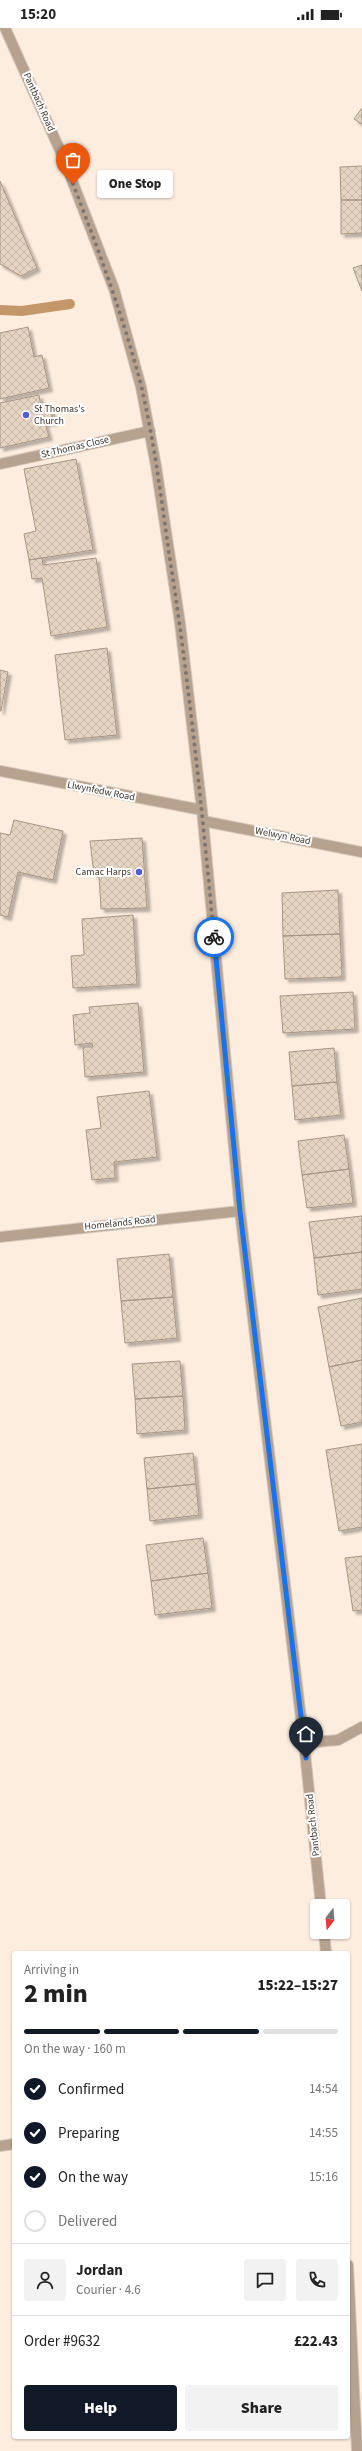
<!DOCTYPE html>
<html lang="en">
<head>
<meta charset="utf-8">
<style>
  :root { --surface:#fff; --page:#f2f2f2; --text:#222; --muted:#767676; --line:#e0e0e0; --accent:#111827 }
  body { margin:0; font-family:"Source Sans 3",sans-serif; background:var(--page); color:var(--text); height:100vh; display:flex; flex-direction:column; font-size:15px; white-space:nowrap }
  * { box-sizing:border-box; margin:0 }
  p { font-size:13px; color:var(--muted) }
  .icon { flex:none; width:22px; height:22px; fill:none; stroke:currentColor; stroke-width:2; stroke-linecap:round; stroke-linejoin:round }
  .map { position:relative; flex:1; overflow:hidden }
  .panel { position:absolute; left:12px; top:1923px; width:338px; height:488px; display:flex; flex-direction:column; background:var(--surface); border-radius:4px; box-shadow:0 1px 3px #0004 }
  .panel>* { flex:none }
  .needle { width:26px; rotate:196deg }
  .fabs { position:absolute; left:310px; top:1871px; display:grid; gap:8px }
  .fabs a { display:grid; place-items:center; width:40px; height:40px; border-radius:4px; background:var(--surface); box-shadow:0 1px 3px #0004; font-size:20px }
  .pin { position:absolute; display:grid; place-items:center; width:34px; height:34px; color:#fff; margin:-41px -17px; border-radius:50% 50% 50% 0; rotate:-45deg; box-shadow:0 0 4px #0007 }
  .pin .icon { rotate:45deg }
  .courier { position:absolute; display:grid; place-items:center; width:40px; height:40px; margin:-20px; border:3px solid #1a73e8; border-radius:50%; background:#fff; color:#222; box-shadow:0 1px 5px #0007 }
  .bubble { position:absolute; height:28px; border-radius:4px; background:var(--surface); box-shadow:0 1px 3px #0004; font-size:13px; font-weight:800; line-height:28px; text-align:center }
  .summary em { font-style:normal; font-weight:800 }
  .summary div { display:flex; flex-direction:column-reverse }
  .summary { display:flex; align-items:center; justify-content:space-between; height:68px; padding:0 12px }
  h1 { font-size:26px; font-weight:800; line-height:30px }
  .bar { display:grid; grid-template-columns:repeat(4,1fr); gap:6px 4px; align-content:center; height:48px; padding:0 12px }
  .bar i { height:5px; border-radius:3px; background:var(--line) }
  .bar .current { background:var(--accent) }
  .bar p { grid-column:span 4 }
  .line { display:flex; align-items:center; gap:10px; padding:0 12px; border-top:1px solid var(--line) }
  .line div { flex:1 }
  .round { display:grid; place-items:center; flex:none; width:42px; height:42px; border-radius:4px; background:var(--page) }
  ol { padding:0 12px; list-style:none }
  li { display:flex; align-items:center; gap:12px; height:44px }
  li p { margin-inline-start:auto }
  li .icon { padding:4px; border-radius:50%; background:var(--accent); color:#fff; stroke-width:4 }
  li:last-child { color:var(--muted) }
  li i { width:22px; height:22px; border:2px solid var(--line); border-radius:50% }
  .primary-button { display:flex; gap:8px; margin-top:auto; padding:8px 12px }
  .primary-button a { flex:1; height:46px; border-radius:4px; background:var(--accent); color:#fff; font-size:16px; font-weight:800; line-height:46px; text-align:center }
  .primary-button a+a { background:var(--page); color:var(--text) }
  .status { display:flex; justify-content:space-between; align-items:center; height:28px; padding:0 20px; background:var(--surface); direction:ltr }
  .status svg { height:11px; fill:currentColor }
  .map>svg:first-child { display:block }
</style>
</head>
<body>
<div class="status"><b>15:20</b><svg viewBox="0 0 49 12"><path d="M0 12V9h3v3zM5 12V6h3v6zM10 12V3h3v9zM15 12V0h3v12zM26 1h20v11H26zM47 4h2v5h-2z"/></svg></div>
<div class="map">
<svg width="362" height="2423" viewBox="0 0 362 2423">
  <defs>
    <pattern id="building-cross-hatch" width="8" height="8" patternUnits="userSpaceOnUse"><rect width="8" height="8" fill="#e6d4c2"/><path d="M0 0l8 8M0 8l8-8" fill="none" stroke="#c6b7a7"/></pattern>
    <filter id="shadow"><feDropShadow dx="3.5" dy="3.5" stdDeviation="1" flood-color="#0004"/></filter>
  </defs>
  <rect width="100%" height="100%" fill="#fdeddf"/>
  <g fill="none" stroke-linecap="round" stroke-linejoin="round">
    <!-- stream -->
    <path stroke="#c4976a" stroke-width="10" d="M0,282L22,283L70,276"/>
  </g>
  <!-- building -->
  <path fill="url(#building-cross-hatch)" stroke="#a79585" filter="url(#shadow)" d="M362,80V96L354,91Z
    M362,138V172H341L340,139Z
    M0,153L37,240L21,248L0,236Z
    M341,172H362V205L341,206Z
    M362,237V263L353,240Z
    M28,299L34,329L42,327L49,360L0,371V305Z
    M39,367L41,380L50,377L54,394L45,395L49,409L0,420V375Z
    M76,431L93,522L29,532L24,506L36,503L24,441Z
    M42,530L43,537L96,530L107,599L51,608L42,550L32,551L29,532Z
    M107,620L117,707L65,712L55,627Z
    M0,642L8,644L1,683H0Z
    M14,792L63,803L53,852L18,844L8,889L0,887V805L10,807Z
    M142,810L147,880L101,881L99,847H94L90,813Z
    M338,862L340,906L283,908L282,865Z
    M133,887L137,956L73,960L71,928L84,927L82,891Z
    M340,906L342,949L285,951L283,908Z
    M353,964L355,1001L283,1005L280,968Z
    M138,975L144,1044L85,1049L83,1019H93L92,1015L75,1017L73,987L90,985L89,979Z
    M334,1020L337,1054L292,1058L289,1024Z
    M337,1054L341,1087L295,1092L292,1058Z
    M149,1063L157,1129L114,1134L115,1150L92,1152L86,1102L101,1100L97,1069Z
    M344,1107L349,1141L302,1147L298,1113Z
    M349,1141L353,1175L307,1180L302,1147Z
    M362,1188V1224L314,1230L309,1194Z
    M362,1224V1261L318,1267L314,1230Z
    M169,1226L173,1269L121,1273L117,1231Z
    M173,1269L177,1310L125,1315L121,1273Z
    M362,1270V1332L329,1339L318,1279Z
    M362,1332V1394L341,1398L329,1339Z
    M180,1333L183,1368L135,1371L132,1336Z
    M183,1368L185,1402L137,1406L135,1371Z
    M362,1416V1499L339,1503L326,1422Z
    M193,1425L196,1456L147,1461L144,1430Z
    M196,1456L199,1487L150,1493L147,1461Z
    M203,1510L208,1545L151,1553L146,1517Z
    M362,1528V1582L353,1583L345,1530Z
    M208,1545L212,1580L155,1587L151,1553Z"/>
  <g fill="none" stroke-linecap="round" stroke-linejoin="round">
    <defs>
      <path id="minor" d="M5,0L63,129L114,261L141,359L156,438L180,595L202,782L240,1183L304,1715L321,1878
        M0,436L150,403
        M0,743L202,782
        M203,793L362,824
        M0,1209L240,1183
        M304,1715L338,1712L362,1699
        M324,1904L326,1925
        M0,2118L14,2116
        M348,2237L357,2423"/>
    </defs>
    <!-- minor casing -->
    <use href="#minor" stroke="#d7c8bc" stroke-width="12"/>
    <!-- minor -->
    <use href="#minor" stroke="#b6a28e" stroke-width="10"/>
  </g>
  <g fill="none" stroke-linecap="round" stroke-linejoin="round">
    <!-- done -->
    <path stroke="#80756d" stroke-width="4" stroke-dasharray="0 7.2" d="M73,156C99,223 123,288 141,357C154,412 161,469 169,525C189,652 202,781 214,909"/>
    <!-- route -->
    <path stroke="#1a73e8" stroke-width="5" d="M214,909L240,1183L306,1730"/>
  </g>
  <!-- markers -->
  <g fill="#545cd3" stroke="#fefefe" stroke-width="1.5">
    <circle cx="26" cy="387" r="4"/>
    <circle cx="139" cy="844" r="4"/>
  </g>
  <g text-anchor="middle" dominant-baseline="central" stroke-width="4" stroke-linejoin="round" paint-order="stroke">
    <!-- street labels -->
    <g font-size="10" fill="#3d352f" stroke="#fefefe">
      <text transform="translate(39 74) rotate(66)">Pantbach Road</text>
      <text transform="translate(75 419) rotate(-13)">St Thomas Close</text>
      <text transform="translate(101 763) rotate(11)">Llwynfedw Road</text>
      <text transform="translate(283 808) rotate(11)">Welwyn Road</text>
      <text transform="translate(120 1195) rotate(-6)">Homelands Road</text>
      <text transform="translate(313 1797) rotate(-96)">Pantbach Road</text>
    </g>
    <!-- poi labels -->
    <g font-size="10" fill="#3d352f" stroke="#fefefe" text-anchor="start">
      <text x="34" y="381">St Thomas's<tspan x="34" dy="12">Church</tspan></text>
      <text x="131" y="844" text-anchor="end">Camac Harps</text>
    </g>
  </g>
</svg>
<div class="fabs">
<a><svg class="needle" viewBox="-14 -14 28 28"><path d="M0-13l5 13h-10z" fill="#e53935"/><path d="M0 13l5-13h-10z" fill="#767676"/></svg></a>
</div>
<div class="pin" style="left:73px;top:156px;background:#ea580c"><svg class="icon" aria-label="bag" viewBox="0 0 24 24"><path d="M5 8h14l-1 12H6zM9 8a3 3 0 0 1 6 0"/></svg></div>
<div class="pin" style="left:306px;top:1730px;background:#1f2937"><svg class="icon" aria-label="home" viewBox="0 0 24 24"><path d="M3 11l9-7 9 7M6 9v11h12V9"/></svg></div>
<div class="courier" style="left:214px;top:909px"><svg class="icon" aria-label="bike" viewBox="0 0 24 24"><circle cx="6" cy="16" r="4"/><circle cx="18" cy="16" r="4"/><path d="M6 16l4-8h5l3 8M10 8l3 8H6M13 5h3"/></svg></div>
<div class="bubble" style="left:97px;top:142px;width:76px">One Stop</div>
<section class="panel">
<div class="summary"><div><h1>2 min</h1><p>Arriving in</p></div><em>15:22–15:27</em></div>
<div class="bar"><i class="current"></i><i class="current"></i><i class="current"></i><i></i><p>On the way · 160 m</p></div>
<ol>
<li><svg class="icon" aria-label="check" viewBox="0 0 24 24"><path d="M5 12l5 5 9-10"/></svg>Confirmed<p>14:54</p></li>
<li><svg class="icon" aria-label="check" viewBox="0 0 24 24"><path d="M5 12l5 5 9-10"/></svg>Preparing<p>14:55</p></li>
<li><svg class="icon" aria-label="check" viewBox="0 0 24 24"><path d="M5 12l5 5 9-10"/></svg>On the way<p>15:16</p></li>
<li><i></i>Delivered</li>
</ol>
<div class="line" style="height:72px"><a class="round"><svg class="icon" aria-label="person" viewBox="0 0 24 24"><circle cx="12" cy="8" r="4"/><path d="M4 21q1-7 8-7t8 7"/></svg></a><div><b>Jordan</b><p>Courier · 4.6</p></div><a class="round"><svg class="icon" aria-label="chat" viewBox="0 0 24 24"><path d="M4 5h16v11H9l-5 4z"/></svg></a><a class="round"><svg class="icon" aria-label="phone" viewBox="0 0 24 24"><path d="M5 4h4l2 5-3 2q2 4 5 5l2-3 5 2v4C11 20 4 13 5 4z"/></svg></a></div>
<div class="line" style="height:52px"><div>Order #9632</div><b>£22.43</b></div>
<div class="primary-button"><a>Help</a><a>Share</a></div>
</section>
</div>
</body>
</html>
